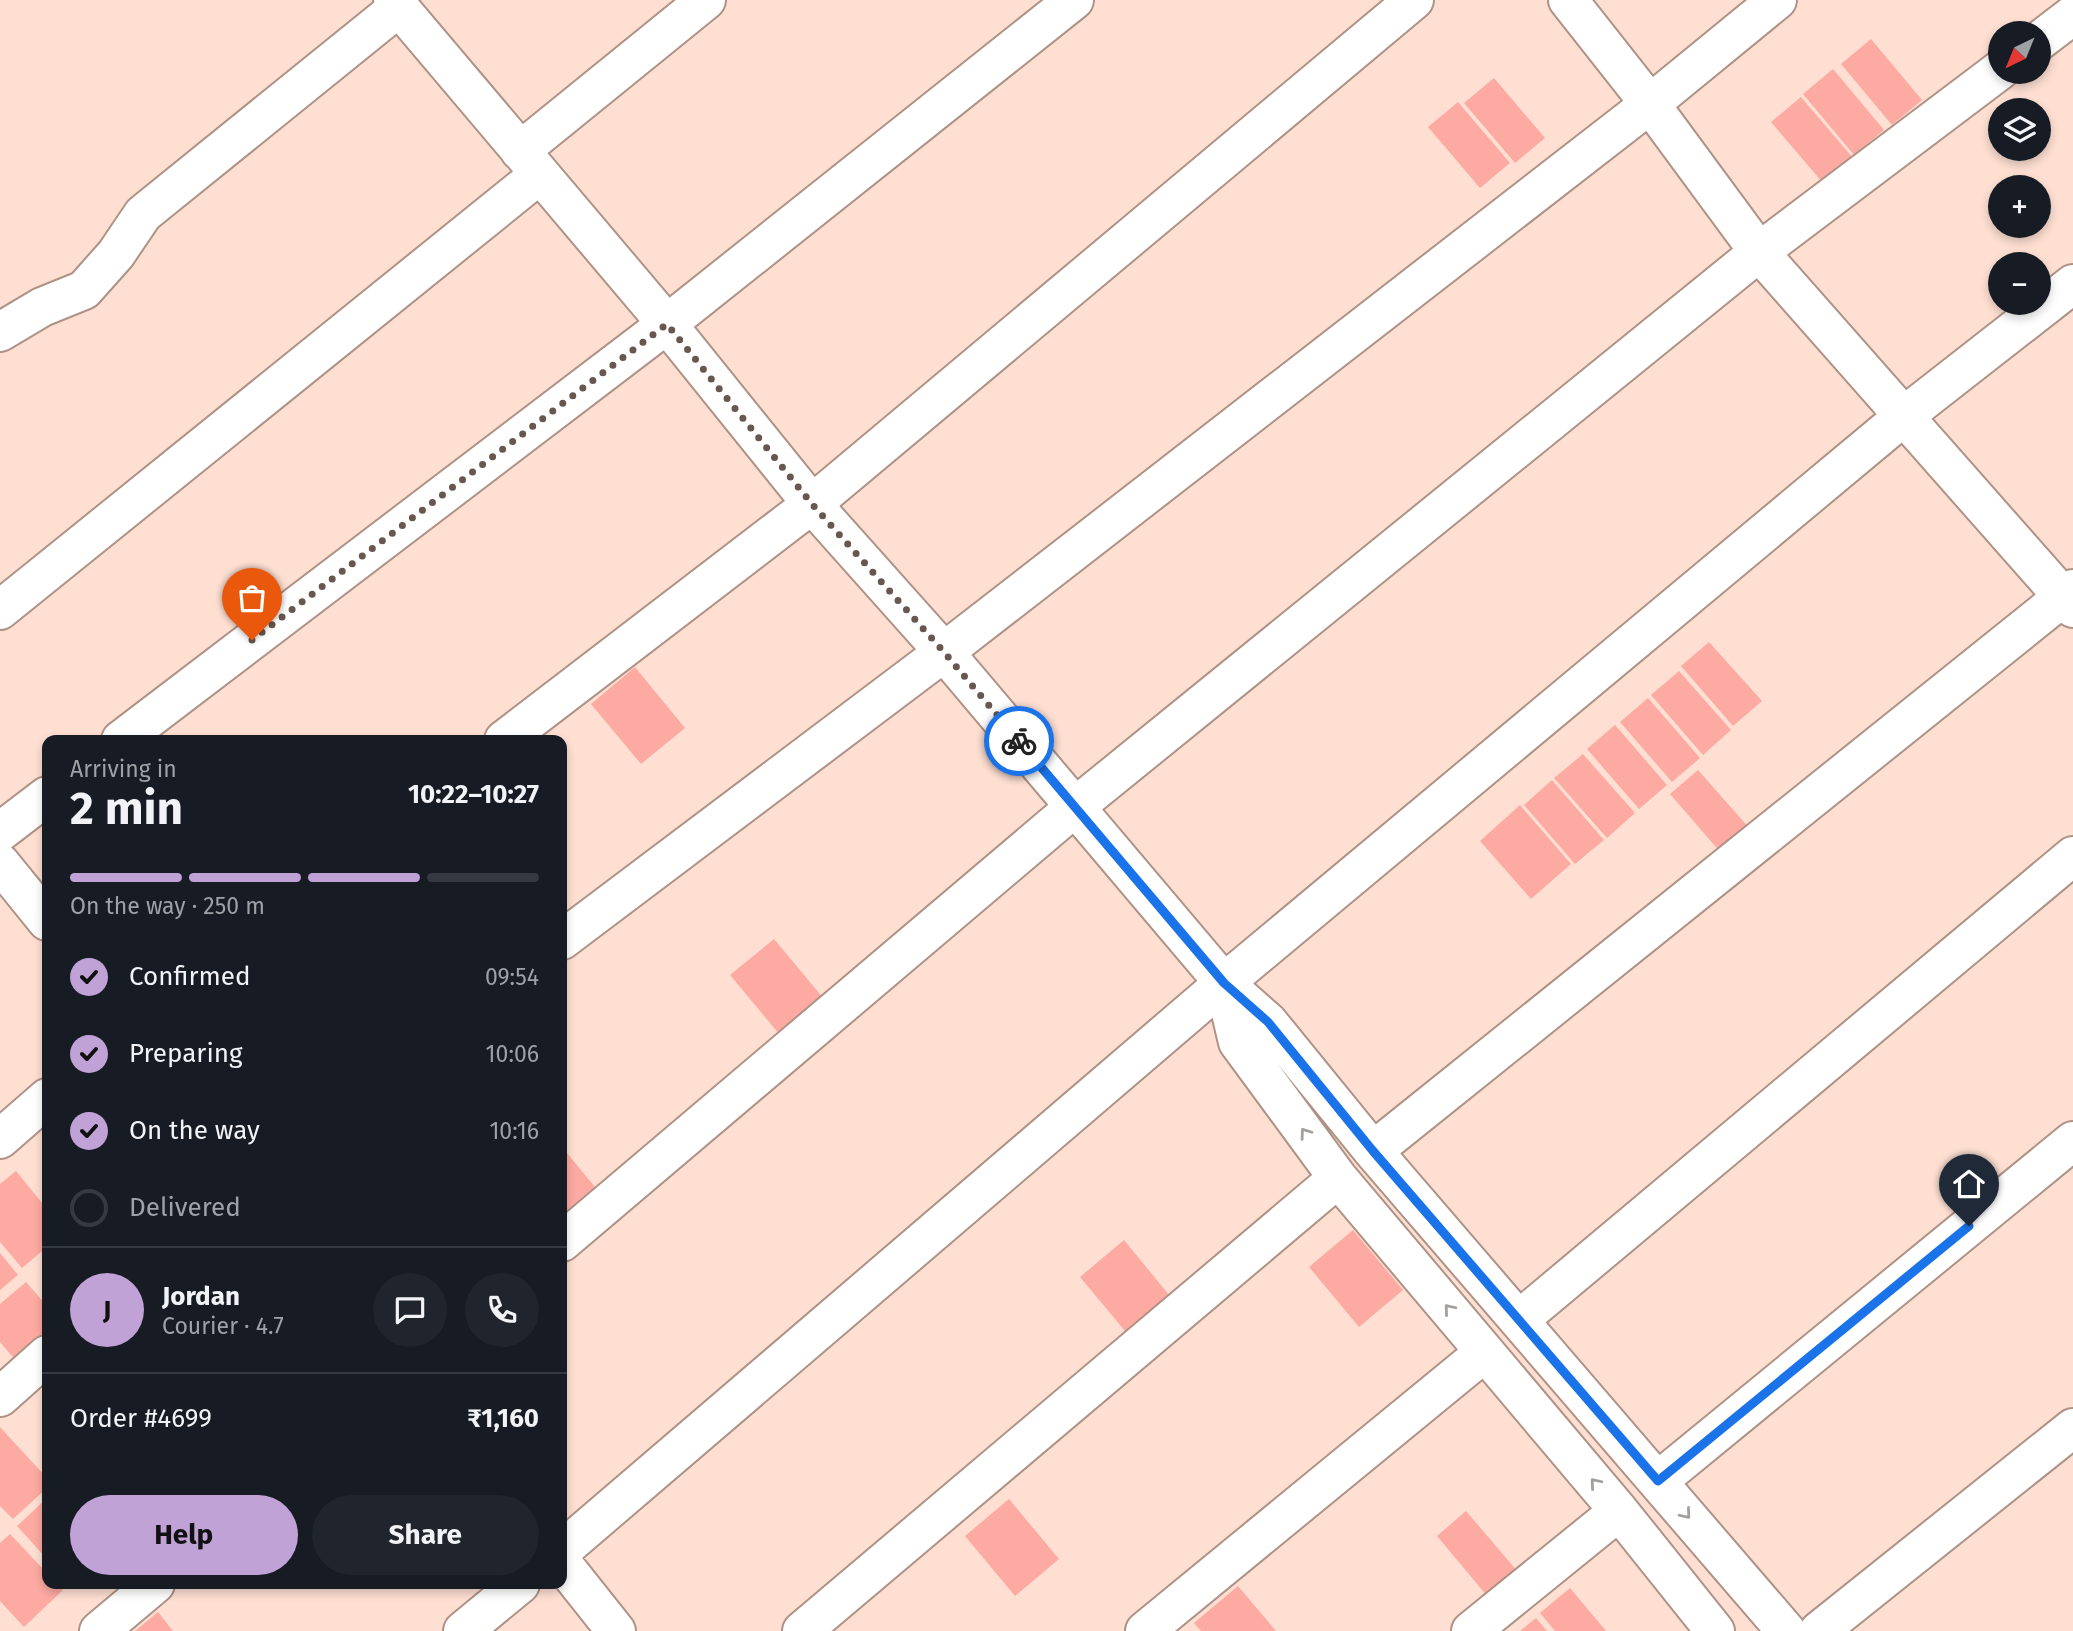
<!DOCTYPE html>
<html lang="en">
<head>
<meta charset="utf-8">
<style>
  :root { --surface:#171b24; --page:#20242c; --text:#f1f3f6; --muted:#9ea1a6; --line:#363941; --accent:#c1a2d7 }
  body { margin:0; font-family:"Fira Sans",sans-serif; background:var(--page); color:var(--text); height:100vh; display:flex; flex-direction:column; font-size:26px; white-space:nowrap }
  * { box-sizing:border-box; margin:0 }
  p { font-size:23px; color:var(--muted) }
  .icon { flex:none; width:38px; height:38px; fill:none; stroke:currentColor; stroke-width:2; stroke-linecap:round; stroke-linejoin:round }
  .map { position:relative; flex:1; overflow:hidden }
  .sheet { position:absolute; left:42px; top:735px; width:525px; height:854px; display:flex; flex-direction:column; background:var(--surface); border-radius:14px; box-shadow:0 4px 10px #0003 }
  .sheet>* { flex:none }
  .needle { width:46px; rotate:223deg }
  .tools { position:absolute; left:1988px; top:21px; display:grid; gap:14px }
  .tools a { display:grid; place-items:center; width:63px; height:63px; border-radius:50%; background:var(--surface); box-shadow:0 4px 10px #0003; font-size:35px }
  .pin { position:absolute; display:grid; place-items:center; width:60px; height:60px; color:#fff; margin:-72px -30px; border-radius:50% 50% 50% 0; rotate:-45deg; box-shadow:0 0 7px #0007 }
  .pin .icon { rotate:45deg }
  .courier { position:absolute; display:grid; place-items:center; width:70px; height:70px; margin:-35px; border:5px solid #1a73e8; border-radius:50%; background:#fff; color:#222; box-shadow:0 2px 9px #0007 }
  .headline em { font-style:normal; font-weight:700 }
  .headline div { display:flex; flex-direction:column-reverse }
  .headline { display:flex; align-items:center; justify-content:space-between; height:119px; padding:0 28px }
  h1 { font-size:46px; font-weight:700; line-height:52px }
  .bar { display:grid; grid-template-columns:repeat(4,1fr); gap:10px 7px; align-content:center; height:84px; padding:0 28px }
  .bar i { height:9px; border-radius:5px; background:var(--line) }
  .bar .selected { background:var(--accent) }
  .bar p { grid-column:span 4 }
  .line { display:flex; align-items:center; gap:18px; padding:0 28px; border-top:2px solid var(--line) }
  .line div { flex:1 }
  .round { display:grid; place-items:center; flex:none; width:74px; height:74px; border-radius:37px; background:var(--page) }
  ol { padding:0 28px; list-style:none }
  li { display:flex; align-items:center; gap:21px; height:77px }
  li p { margin-inline-start:auto }
  li .icon { padding:7px; border-radius:50%; background:var(--accent); color:#111; stroke-width:4 }
  li:last-child { color:var(--muted) }
  li i { width:38px; height:38px; border:4px solid var(--line); border-radius:50% }
  .action { display:flex; gap:14px; margin-top:auto; padding:14px 28px }
  .action a { flex:1; height:80px; border-radius:42px; background:var(--accent); color:#111; font-size:28px; font-weight:700; line-height:80px; text-align:center }
  .action a+a { background:var(--page); color:var(--text) }
  .map>svg:first-child { display:block }
</style>
</head>
<body>
<div class="map">
<svg width="2073" height="1631" viewBox="0 0 2073 1631">
  <rect width="100%" height="100%" fill="#fedfd2"/>
  <!-- building -->
  <path fill="#fdaaa2" d="M1871,39L1922,100L1892,125L1841,64Z
    M1833,69L1884,130L1854,155L1803,94Z
    M1494,78L1545,138L1515,163L1464,103Z
    M1801,97L1853,158L1823,183L1771,122Z
    M1458,102L1510,163L1480,188L1428,127Z
    M1709,642L1762,701L1733,726L1681,666Z
    M635,667L685,728L641,764L591,704Z
    M1679,671L1731,730L1703,755L1651,695Z
    M1648,698L1700,758L1672,782L1620,722Z
    M1615,725L1667,785L1639,809L1587,749Z
    M1583,754L1635,813L1607,838L1554,778Z
    M1698,770L1751,830L1722,854L1670,794Z
    M1552,780L1604,840L1575,864L1524,805Z
    M1520,805L1571,864L1531,899L1480,841Z
    M774,939L824,999L780,1035L730,975Z
    M562,1147L595,1187L562,1215Z
    M16,1171L47,1209V1247L22,1268L0,1242V1184Z
    M1353,1230L1403,1290L1359,1327L1309,1267Z
    M1124,1240L1174,1301L1130,1337L1080,1277Z
    M0,1253L18,1275L0,1290Z
    M26,1282L47,1306V1348L23,1369L0,1342V1304Z
    M0,1427L47,1478V1488L13,1519L0,1506Z
    M47,1498V1559L17,1526Z
    M1009,1499L1059,1559L1015,1596L965,1536Z
    M1466,1511L1518,1572L1488,1597L1437,1536Z
    M10,1534L47,1573V1584H57L63,1590L24,1627L0,1601V1543Z
    M1238,1586L1276,1631H1201L1194,1623Z
    M1570,1588L1606,1631H1555L1540,1613Z
    M158,1612L173,1631H135Z
    M1536,1618L1547,1631H1520Z"/>
  <g fill="none" stroke-linecap="round" stroke-linejoin="round">
    <defs>
      <path id="minor" d="M393,0L667,324L812,504L944,652L1224,983L1268,1022L1373,1151L1786,1631
        M1568,0L1650,104L1759,252L2073,608
        M2039,41L2073,15
        M520,151L706,0
        M0,332L42,307L84,290L116,254L143,214L399,7
        M0,610L540,174
        M121,740L667,324L1074,0
        M504,740L812,504L1414,0
        M0,832L47,796
        M0,863L47,921
        M562,940L944,652L1650,104L1777,0
        M1224,983L1238,1042L1338,1178L1619,1511L1715,1631
        M0,1139L47,1098
        M1373,1151L2073,589
        M562,1242L1075,807L1759,252L2000,70
        M1519,1320L2073,856
        M0,1397L47,1355
        M1658,1481L2073,1141
        M562,1550L1224,983L1904,416L2073,284
        M562,1563L616,1631
        M99,1631L155,1584
        M463,1631L520,1584
        M802,1631L1338,1178
        M1145,1631L1485,1352
        M1471,1631L1619,1511
        M1819,1631L2073,1428"/>
    </defs>
    <!-- minor casing -->
    <use href="#minor" stroke="#af9286" stroke-width="42"/>
    <!-- minor -->
    <use href="#minor" stroke="#fff" stroke-width="38"/>
  </g>
  <!-- one-way arrows -->
  <defs><path id="oneway-chevron" d="M-2-3.5L2.5 0L-2 3.5" fill="none" stroke-width="1.6" stroke-linecap="round" stroke-linejoin="round" transform="scale(1.75)"/></defs>
  <g stroke="#a39f9d">
    <use href="#oneway-chevron" transform="translate(1305 1133) rotate(-126)"/>
    <use href="#oneway-chevron" transform="translate(1449 1309) rotate(-130)"/>
    <use href="#oneway-chevron" transform="translate(1595 1483) rotate(-130)"/>
    <use href="#oneway-chevron" transform="translate(1686 1514) rotate(50)"/>
  </g>
  <g fill="none" stroke-linecap="round" stroke-linejoin="round">
    <!-- done -->
    <path stroke="#68574f" stroke-width="7" stroke-dasharray="0 12.6" d="M252,640L667,324L812,504L944,652L1019,741"/>
    <!-- route -->
    <path stroke="#1a73e8" stroke-width="9" d="M1019,741L1224,983L1268,1022L1373,1151L1658,1481L1969,1226"/>
  </g>
</svg>
<div class="tools">
<a><svg class="needle" viewBox="-14 -14 28 28"><path d="M0-13l5 13h-10z" fill="#e53935"/><path d="M0 13l5-13h-10z" fill="#9ea1a6"/></svg></a>
<a><svg class="icon" aria-label="layers" viewBox="0 0 24 24"><path d="M12 4l9 5-9 5-9-5zM3 14l9 5 9-5"/></svg></a>
<a>+</a>
<a>−</a>
</div>
<div class="pin" style="left:252px;top:640px;background:#ea580c"><svg class="icon" aria-label="bag" viewBox="0 0 24 24"><path d="M5 8h14l-1 12H6zM9 8a3 3 0 0 1 6 0"/></svg></div>
<div class="pin" style="left:1969px;top:1226px;background:#1f2937"><svg class="icon" aria-label="home" viewBox="0 0 24 24"><path d="M3 11l9-7 9 7M6 9v11h12V9"/></svg></div>
<div class="courier" style="left:1019px;top:741px"><svg class="icon" aria-label="bike" viewBox="0 0 24 24"><circle cx="6" cy="16" r="4"/><circle cx="18" cy="16" r="4"/><path d="M6 16l4-8h5l3 8M10 8l3 8H6M13 5h3"/></svg></div>
<section class="sheet">
<div class="headline"><div><h1>2 min</h1><p>Arriving in</p></div><em>10:22–10:27</em></div>
<div class="bar"><i class="selected"></i><i class="selected"></i><i class="selected"></i><i></i><p>On the way · 250 m</p></div>
<ol>
<li><svg class="icon" aria-label="check" viewBox="0 0 24 24"><path d="M5 12l5 5 9-10"/></svg>Confirmed<p>09:54</p></li>
<li><svg class="icon" aria-label="check" viewBox="0 0 24 24"><path d="M5 12l5 5 9-10"/></svg>Preparing<p>10:06</p></li>
<li><svg class="icon" aria-label="check" viewBox="0 0 24 24"><path d="M5 12l5 5 9-10"/></svg>On the way<p>10:16</p></li>
<li><i></i>Delivered</li>
</ol>
<div class="line" style="height:126px"><b class="round" style="background:var(--accent);color:#111">J</b><div><b>Jordan</b><p>Courier · 4.7</p></div><a class="round"><svg class="icon" aria-label="chat" viewBox="0 0 24 24"><path d="M4 5h16v11H9l-5 4z"/></svg></a><a class="round"><svg class="icon" aria-label="phone" viewBox="0 0 24 24"><path d="M5 4h4l2 5-3 2q2 4 5 5l2-3 5 2v4C11 20 4 13 5 4z"/></svg></a></div>
<div class="line" style="height:91px"><div>Order #4699</div><b>₹1,160</b></div>
<div class="action"><a>Help</a><a>Share</a></div>
</section>
</div>
</body>
</html>
